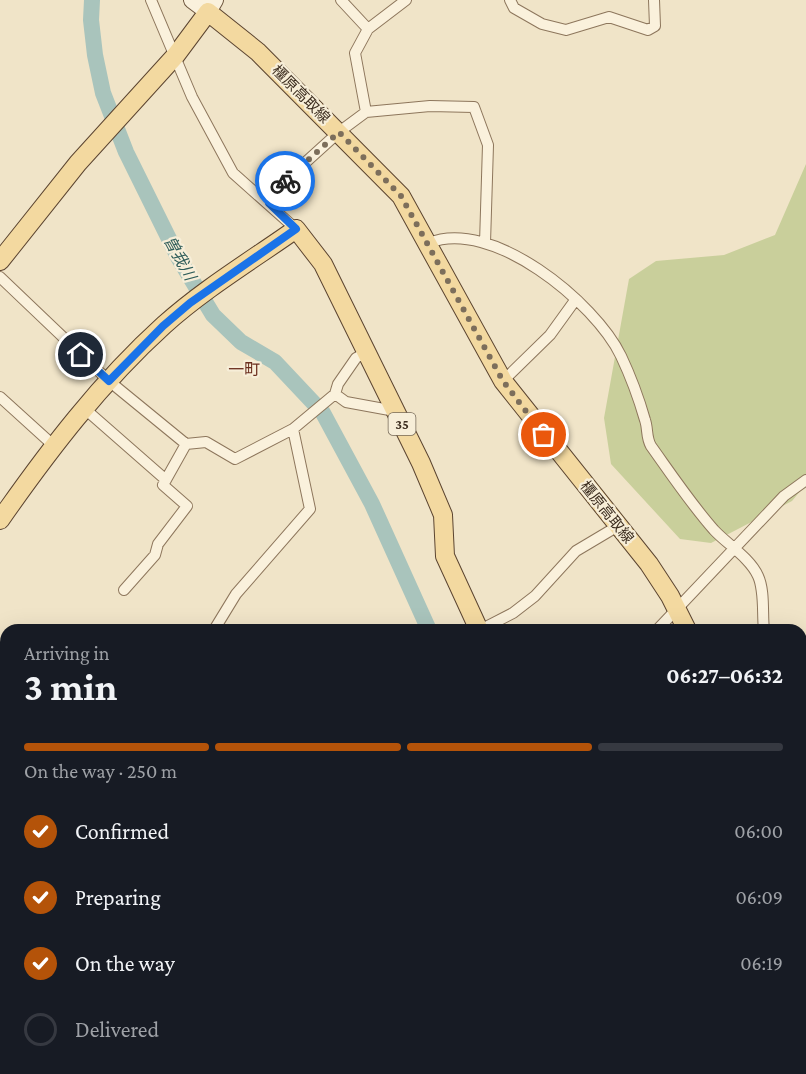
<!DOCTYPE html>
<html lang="en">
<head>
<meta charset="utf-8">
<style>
  :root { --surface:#171b24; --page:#20242c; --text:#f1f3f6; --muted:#9ea1a6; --line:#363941; --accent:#b45309 }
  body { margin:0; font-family:"Crimson Pro","Noto Sans JP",serif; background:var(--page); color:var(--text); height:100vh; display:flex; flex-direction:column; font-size:22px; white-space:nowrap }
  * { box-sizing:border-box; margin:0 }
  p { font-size:20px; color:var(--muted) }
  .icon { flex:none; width:33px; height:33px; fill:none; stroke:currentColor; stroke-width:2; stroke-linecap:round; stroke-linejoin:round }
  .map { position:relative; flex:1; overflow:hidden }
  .sheet { position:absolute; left:0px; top:624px; width:807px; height:450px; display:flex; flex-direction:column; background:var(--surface); border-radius:18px 18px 0 0; box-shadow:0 6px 24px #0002 }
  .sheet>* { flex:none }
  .pin { position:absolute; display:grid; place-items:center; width:51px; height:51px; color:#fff; margin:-26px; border:3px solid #fff; border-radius:50%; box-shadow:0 2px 6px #0007 }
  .courier { position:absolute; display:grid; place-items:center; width:60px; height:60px; margin:-30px; border:4px solid #1a73e8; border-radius:50%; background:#fff; color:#222; box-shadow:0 2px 8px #0007 }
  .overview em { font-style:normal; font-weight:700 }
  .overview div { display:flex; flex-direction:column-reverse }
  .overview { display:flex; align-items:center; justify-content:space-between; height:102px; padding:0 24px }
  h1 { font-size:39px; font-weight:700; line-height:45px }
  .bar { display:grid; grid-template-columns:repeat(4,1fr); gap:9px 6px; align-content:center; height:72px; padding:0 24px }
  .bar i { height:8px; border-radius:4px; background:var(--line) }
  .bar .active { background:var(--accent) }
  .bar p { grid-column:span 4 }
  ol { padding:0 24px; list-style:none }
  li { display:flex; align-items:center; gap:18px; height:66px }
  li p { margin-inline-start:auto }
  li .icon { padding:6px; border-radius:50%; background:var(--accent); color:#fff; stroke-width:4 }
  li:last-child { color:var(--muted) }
  li i { width:33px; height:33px; border:3px solid var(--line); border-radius:50% }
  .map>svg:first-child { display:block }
</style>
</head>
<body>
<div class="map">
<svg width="806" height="1074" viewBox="0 0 806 1074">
  <rect width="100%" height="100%" fill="#f0e4c8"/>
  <!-- farmland -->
  <path fill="#e6deb5" d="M0,781L6,786V985L4,987L0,984Z
    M0,1021L6,1026V1068H55L62,1074H0Z
    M137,1068H318L313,1074H132Z"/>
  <!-- green -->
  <path fill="#c9cf9b" d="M806,164V484L792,501L711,543L680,539L611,464L604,418L629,279L656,261L724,255L775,235Z"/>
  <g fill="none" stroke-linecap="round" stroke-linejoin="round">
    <!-- river -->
    <path stroke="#a9c4bc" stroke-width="16" d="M92,0L91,20L95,55L103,93L126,152L178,257L213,315L241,342L275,362L323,413L372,504L429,630
      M710,1068L717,1074"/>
    <defs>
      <path id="street" d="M151,0L192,97L233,173L296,229
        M341,0L368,29
        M510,0L514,8L542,24L566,30L609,17L648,30L655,26L654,0
        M366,112L355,53L368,29L406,0
        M269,203L286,180L339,132L366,112L430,106L474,107L488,145L485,243
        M429,243C491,217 595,302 621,356C630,375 639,399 645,420C648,428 646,438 651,446C671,474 691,504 714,530C727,544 750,558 758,576C765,591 762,614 764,630
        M0,277L109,381L186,444L206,442L235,459L293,429L335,394L338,384L356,358L365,353
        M503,381L550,335L576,299
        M335,394L346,402L395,411
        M0,397L53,445
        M85,409L166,480
        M124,590L155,555L158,544L187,506L163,485L186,444
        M214,630L236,594L310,509L293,429
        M480,630L513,613L535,596L576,551L618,526
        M657,630L784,496L806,480
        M801,677L806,681
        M801,715L806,710
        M801,807L806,813
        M0,1001L6,994
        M0,1010L6,1016
        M66,1068L73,1074"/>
      <path id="secondary" d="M192,0L208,12L215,0"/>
      <path id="primary" d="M0,261L78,163L176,55L208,12L258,52L401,196L503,381L649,564L670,596L687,630
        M0,520C49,450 101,382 164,325C204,289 252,260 296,229L323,264L421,463L443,515L445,556L479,630
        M801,958L806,972
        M773,1068L779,1074"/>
    </defs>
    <!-- street casing -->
    <use href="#street" stroke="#8d765c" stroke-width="12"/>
    <!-- secondary casing -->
    <use href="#secondary" stroke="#6f573f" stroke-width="18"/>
    <!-- primary casing -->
    <use href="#primary" stroke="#5b4430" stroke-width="20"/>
    <!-- street -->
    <use href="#street" stroke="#faf1dc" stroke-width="10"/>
    <!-- secondary -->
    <use href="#secondary" stroke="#faf1dc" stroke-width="16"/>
    <!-- primary -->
    <use href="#primary" stroke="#f3d9a0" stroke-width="18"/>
  </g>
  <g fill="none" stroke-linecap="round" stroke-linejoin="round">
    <!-- done -->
    <path stroke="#7c6e5b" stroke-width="6" stroke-dasharray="0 10.8" d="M285,181L339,132L401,196L503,381L544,435"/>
    <!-- route -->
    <path stroke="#1a73e8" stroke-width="8" d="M81,355L109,381L163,326L190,303L296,229L269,203L285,181"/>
  </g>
  <g text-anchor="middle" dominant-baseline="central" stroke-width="4.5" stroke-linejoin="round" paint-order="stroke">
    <!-- shield labels -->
    <rect fill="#f7eed8" stroke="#756857" stroke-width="1.5" x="388.5" y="413" width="27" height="22" rx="4.5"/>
    <g font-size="14" font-weight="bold" fill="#3d2e20">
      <text x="402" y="424">35</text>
    </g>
    <!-- street labels -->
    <g font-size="15" fill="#3d2e20" stroke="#f7eed8">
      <text transform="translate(301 94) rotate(45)">橿原高取線</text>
      <text transform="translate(607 512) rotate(51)">橿原高取線</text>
    </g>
    <!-- water labels -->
    <g font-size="16" font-style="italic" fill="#2f5d5a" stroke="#f7eed8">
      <text transform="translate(180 258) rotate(61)">曽我川</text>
    </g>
    <!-- neighbourhood labels -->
    <g font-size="16" fill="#6b2e1e" stroke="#f7eed8">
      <text x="244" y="369">一町</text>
    </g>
  </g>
</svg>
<div class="pin" style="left:544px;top:435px;background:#ea580c"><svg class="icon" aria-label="bag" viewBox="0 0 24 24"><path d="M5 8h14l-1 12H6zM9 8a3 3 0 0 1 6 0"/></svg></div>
<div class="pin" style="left:81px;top:355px;background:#1f2937"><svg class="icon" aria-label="home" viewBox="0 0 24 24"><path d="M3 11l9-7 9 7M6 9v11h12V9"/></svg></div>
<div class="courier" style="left:285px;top:181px"><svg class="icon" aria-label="bike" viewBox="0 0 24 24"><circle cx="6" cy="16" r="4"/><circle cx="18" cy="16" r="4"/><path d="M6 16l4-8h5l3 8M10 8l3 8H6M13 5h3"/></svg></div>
<section class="sheet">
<div class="overview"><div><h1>3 min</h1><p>Arriving in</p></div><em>06:27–06:32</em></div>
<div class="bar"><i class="active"></i><i class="active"></i><i class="active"></i><i></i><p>On the way · 250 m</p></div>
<ol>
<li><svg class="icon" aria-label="check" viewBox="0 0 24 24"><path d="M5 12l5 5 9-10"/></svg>Confirmed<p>06:00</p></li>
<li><svg class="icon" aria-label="check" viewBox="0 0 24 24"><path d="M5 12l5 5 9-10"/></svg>Preparing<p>06:09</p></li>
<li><svg class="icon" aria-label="check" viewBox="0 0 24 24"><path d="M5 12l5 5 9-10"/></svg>On the way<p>06:19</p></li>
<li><i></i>Delivered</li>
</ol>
</section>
</div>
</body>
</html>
